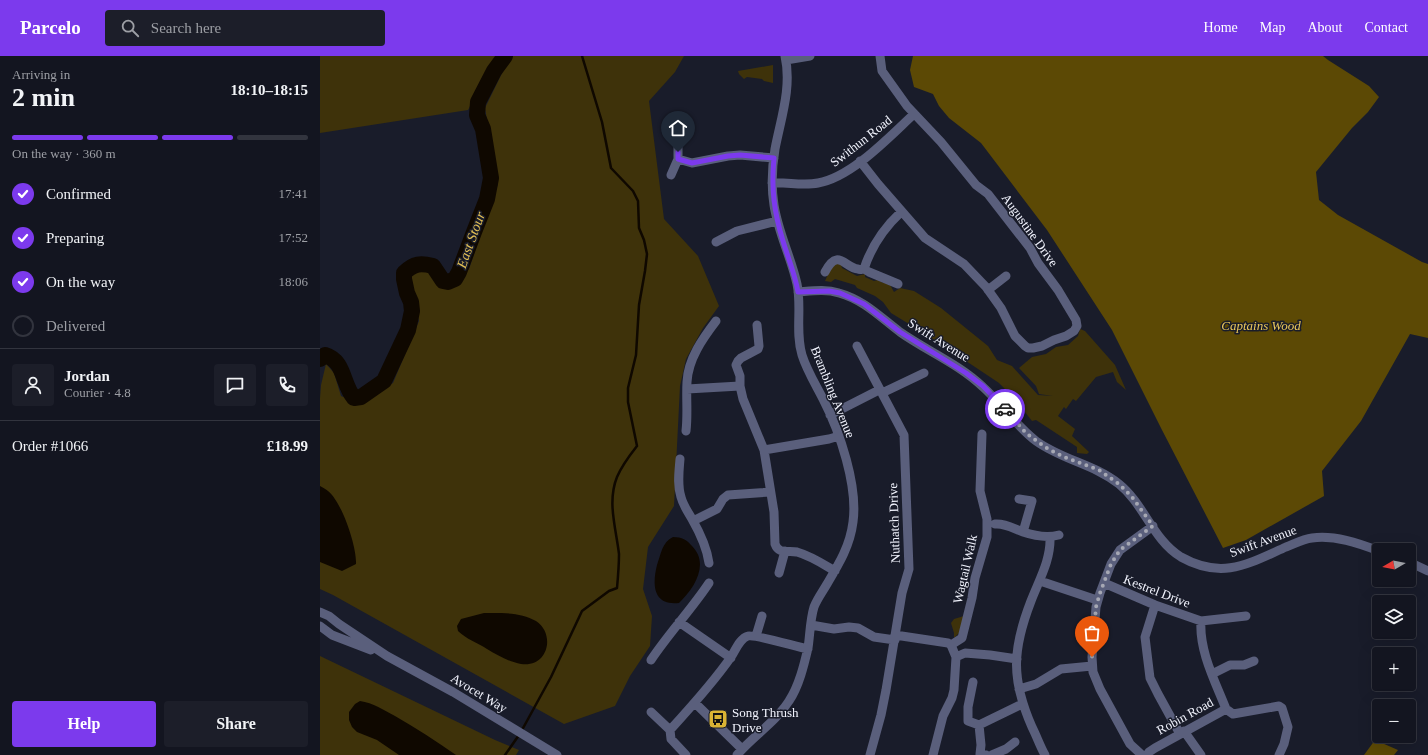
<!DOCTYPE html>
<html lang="en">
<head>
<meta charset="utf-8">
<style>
  :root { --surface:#131520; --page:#1c1e29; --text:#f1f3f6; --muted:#9d9fa5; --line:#32343e; --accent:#7c3aed }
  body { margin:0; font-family:Georgia,serif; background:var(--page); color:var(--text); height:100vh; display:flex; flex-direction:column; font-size:15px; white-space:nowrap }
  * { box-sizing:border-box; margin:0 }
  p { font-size:13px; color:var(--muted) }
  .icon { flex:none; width:22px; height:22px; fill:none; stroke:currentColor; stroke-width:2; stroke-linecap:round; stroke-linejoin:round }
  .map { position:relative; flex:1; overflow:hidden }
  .panel { display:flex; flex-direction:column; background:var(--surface); width:320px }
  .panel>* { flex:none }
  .needle { width:26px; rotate:260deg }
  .controls { position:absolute; left:1052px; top:487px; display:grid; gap:8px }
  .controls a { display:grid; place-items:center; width:44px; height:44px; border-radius:4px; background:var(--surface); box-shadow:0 4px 16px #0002,0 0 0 1px var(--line); font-size:20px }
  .pin { position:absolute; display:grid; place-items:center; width:34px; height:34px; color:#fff; margin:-41px -17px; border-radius:50% 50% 50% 0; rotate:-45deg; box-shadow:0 0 4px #0007 }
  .pin .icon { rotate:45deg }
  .courier { position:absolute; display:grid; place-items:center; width:40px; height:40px; margin:-20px; border:3px solid #7c3aed; border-radius:50%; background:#fff; color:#222; box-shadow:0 1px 5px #0007 }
  .overview em { font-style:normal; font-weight:800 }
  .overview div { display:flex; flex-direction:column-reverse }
  .overview { display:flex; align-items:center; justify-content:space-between; height:68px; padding:0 12px }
  h1 { font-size:26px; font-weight:800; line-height:30px }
  .bar { display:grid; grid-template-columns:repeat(4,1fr); gap:6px 4px; align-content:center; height:48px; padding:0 12px }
  .bar i { height:5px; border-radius:3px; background:var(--line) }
  .bar .selected { background:var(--accent) }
  .bar p { grid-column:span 4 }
  .line { display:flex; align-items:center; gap:10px; padding:0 12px; border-top:1px solid var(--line) }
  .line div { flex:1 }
  .round { display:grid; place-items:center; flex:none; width:42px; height:42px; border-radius:4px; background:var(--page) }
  ol { padding:0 12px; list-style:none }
  li { display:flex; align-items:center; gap:12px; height:44px }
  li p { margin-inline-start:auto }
  li .icon { padding:4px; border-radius:50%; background:var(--accent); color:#fff; stroke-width:4 }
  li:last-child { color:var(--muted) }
  li i { width:22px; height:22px; border:2px solid var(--line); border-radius:50% }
  .primary-button { display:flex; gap:8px; margin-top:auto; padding:8px 12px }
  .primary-button a { flex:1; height:46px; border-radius:4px; background:var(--accent); color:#fff; font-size:16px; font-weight:800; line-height:46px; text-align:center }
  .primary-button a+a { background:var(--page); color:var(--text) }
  header { display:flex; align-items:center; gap:24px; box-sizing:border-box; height:56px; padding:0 20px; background:var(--accent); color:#fff }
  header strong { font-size:19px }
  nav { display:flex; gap:22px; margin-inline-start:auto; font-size:14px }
  .search { width:280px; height:36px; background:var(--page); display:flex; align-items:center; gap:10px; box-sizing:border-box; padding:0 14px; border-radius:4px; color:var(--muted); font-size:15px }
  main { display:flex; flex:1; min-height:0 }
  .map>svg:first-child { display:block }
</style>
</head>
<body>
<header>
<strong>Parcelo</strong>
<div class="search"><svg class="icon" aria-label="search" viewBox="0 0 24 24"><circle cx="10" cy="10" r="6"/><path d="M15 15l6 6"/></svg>Search here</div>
<nav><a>Home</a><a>Map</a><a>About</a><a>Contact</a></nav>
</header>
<main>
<section class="panel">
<div class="overview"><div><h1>2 min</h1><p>Arriving in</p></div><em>18:10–18:15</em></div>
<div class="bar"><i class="selected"></i><i class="selected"></i><i class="selected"></i><i></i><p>On the way · 360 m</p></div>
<ol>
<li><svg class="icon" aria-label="check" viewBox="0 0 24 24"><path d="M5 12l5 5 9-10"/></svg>Confirmed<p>17:41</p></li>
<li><svg class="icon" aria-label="check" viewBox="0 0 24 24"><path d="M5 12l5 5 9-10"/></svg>Preparing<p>17:52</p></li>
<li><svg class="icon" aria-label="check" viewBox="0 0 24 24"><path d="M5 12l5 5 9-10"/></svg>On the way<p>18:06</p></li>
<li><i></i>Delivered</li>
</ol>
<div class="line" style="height:72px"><a class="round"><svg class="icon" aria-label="person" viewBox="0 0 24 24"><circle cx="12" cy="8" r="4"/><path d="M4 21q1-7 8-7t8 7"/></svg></a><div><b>Jordan</b><p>Courier · 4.8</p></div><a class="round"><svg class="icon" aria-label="chat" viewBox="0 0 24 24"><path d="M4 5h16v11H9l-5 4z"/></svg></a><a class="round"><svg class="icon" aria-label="phone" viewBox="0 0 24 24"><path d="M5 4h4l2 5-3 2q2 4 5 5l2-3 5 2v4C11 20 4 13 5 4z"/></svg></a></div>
<div class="line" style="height:52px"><div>Order #1066</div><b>£18.99</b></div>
<div class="primary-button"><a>Help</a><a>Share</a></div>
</section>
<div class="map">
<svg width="1108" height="699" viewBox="0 0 1108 699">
  <rect width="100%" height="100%" fill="#191c2a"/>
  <!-- green -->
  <path fill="#3e320a" d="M0,0H177L148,54L0,77Z
    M193,0H364L355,16L329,45L344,163L378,200L399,250L383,272L366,303L360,330L354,450L328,491L323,533L332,560L330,590L310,620L295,650L244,668L13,539L0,533V342L1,329L6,308L14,317L21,340L37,347L73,327L99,265L89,220L102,213L111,215L117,229L130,233L149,213L178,128L165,52L185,11Z
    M453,9V27L444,25L442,23L427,21L424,23L419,18L418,15Z
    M515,208H521L522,212L537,220L545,218V221L554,225L558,224L563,227H569L574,236L580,232L594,235L621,252L668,290L677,304L692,310L718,339L733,340L719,338L716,330L699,312L712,301L726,298L736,291L748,289L758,280L760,273L765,275L795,309L806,334L797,326L793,316L776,321L756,345L753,343L746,353L744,351L738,360L755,373L752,380L769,396L767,398L757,397V391L716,364L712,365L693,341L679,327L607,279L571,257L563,246L555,240L537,232L535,229L515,223L511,226L505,225L509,216Z
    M644,560L640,576L634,582V577L631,567L634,563Z
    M0,600L175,684L199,694L196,699H0Z"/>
  <!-- forest -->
  <path fill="#5c4905" d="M593,0H1003L1008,4L1049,30L1059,41L1048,56L1032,72L996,116L999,144L1018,159L1102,206L1108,208V282L1090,278L1041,365L1002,415L1004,440L926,484L903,492L842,374L792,274L727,174L661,87L629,62L619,50L613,38L594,31L590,14Z
    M1055,684L1078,694L1074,699H1044Z"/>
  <!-- water -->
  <path fill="#0f0800" d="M0,430C3,432 6,433 8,435C22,446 37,491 36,508L22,515L0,506Z
    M353,481C362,481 367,484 372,490C390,508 374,533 359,547C333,550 332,529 337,509C341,498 342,486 353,481Z
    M164,557C180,557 201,556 216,565C236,578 228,612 201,608C189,606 177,599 167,593C158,587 146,583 138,575L137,570L141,563Z
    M40,645C53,647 64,654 75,660C96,672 116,685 136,699H79L57,684L37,676L32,671L29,664V656L35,648Z"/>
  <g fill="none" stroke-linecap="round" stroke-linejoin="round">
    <!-- stream -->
    <path stroke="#0f0800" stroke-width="2.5" d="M202,674L231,621L262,555L289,535L297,532C298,521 299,509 299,498C296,472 287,446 297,421C302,409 310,399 317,390L308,346V332L316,299L319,249L325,215L327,198L324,184L319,172L318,145L313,135L291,112L282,66L262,0
      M185,699L199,679"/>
    <!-- river -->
    <path stroke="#0f0800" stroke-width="16" d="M0,303L5,299C25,305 22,328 34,342L41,341L64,325L88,274L92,255L91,246L87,237L84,223V217C94,207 101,207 113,210L123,225L128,226L135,223L139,216L154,176L167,143L171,122L163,73L157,59L158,46L174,15L185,0"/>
    <!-- minor -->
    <path stroke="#5a5f7c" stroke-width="9" d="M466,4L490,0
      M358,103L372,107L408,100L420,99L454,102
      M540,105L558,128L605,182L644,208L666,231L681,252L695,280L705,290L708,292H713L722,290L734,284L746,280L754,275L757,270L756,264L738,234L718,207L710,192L668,138L656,129L621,86L587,50L562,15L560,0
      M351,119L358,103V85
      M452,127C467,126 483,130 498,127C532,121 569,81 594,58
      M396,186L417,175L457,165
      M544,213C551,191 565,171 581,156
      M505,216C518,191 525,212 538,213C540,214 542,213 544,213L549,216L578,228
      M668,234L686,220
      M478,236C492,235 506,233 519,237C544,244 560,261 580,276C607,295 639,308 663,331C682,348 696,370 716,385C742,404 774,408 799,428C824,448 833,484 861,501C902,524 928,508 966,491C974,488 983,483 992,482C1015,479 1038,487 1059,495
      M437,269L439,290L438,293L421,302L418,305L416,309L420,320V330L423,343L444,394L454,456L455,488C459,499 468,494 477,496C491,500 503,508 515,515
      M537,290L584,379L589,513L582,537L566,634L561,659L550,699
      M367,333L420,330
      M562,337L604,317
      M510,359L559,334
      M366,375C368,358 366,342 367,326C368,303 383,282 396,265
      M444,394L509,383L519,380
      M360,403C359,416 357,429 361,441C363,449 368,456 372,463C380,477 387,492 389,507
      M699,443L712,445L703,476
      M373,465L397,453L403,443L408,439L450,436
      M675,468C686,467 694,473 703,476C715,480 727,482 739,479
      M1089,506L1108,515
      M459,517L465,495
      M720,525L777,544
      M784,527L835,549L881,565L926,560
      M835,549L825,581L830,622L838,638L860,678
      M0,556L9,560L19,568L67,600L133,636L237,699
      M881,565C879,595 895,625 906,653
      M359,566L411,602
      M491,569L514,573L529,571L538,572L554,581L575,584
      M0,570L12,579L51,594
      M575,579L628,587L631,589L636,601L634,634L632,642L623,660L613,699
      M436,580L442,560
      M631,589L642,582L652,542L655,522L667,481V463L660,435L662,378
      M636,601L645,597L670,599L697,603
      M331,604C349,577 371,554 389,527
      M892,618L910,609H924L934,605
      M653,626L648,651V665L659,669
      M699,633L716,628L741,613L772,610
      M375,647L422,693
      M906,653L913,658L959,650L962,652L968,671L964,688L959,699
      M331,656L350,674C371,651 393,627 411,601C415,595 420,582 428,580C435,578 477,591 488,593
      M350,674L351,683L366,699
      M864,675L881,699
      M417,699C433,680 456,666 469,645C479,630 484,609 488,592C490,579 490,564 494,551C497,543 503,535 507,528C519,508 530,490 533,466C538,430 520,376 503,343C496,329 487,315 482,299C475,276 482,251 477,228C471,201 458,176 454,149C451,130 452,111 455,93C461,62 472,31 465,0
      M666,699L660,698L661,689L659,669L702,648
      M672,699L686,693L695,686
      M725,699C720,690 717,681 712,671C691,623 692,594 711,545C719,524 731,504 730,481
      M822,699L810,688L780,633L773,616L772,601L776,551L780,537L791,508L800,494L833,470
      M827,699L829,696L835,692L906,653"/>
  </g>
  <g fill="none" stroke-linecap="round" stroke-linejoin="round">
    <!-- done -->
    <path stroke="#a6a8b4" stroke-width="4" stroke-dasharray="0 7.2" d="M685,353L706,377L728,393L744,401L779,414L799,428L812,441L833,470L800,494L791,508L780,537L776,551L772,601"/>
    <!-- route -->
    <path stroke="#7c3aed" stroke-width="5" d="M358,96V103L372,107L408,100L420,99L454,102C451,132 454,156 463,185C468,202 475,218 478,236L509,235L520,237L544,248L580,276L646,317L663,330L685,353"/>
  </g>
  <!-- icons -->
  <defs>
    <symbol id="bus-square" viewBox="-11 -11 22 22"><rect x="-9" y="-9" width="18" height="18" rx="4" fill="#d9b334" stroke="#191c2a"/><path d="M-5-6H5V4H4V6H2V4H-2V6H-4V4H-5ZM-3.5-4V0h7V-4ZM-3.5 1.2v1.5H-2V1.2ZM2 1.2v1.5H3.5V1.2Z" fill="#111"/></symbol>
  </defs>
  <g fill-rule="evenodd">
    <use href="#bus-square" x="387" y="652" width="22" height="22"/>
  </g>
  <g text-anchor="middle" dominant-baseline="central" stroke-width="3" stroke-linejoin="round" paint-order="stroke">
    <!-- street labels -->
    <g font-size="13" fill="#f2f4fe" stroke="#191c2a">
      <text transform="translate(541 85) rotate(-38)">Swithun Road</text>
      <text transform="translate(710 174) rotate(54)">Augustine Drive</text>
      <text transform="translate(619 284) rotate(32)">Swift Avenue</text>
      <text transform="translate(513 336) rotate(68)">Brambling Avenue</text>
      <text transform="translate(574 467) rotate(-92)">Nuthatch Drive</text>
      <text transform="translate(943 485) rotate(-20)">Swift Avenue</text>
      <text transform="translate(645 513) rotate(-77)">Wagtail Walk</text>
      <text transform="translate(837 535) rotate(21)">Kestrel Drive</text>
      <text transform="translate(159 637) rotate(31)">Avocet Way</text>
      <text transform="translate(865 660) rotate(-29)">Robin Road</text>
    </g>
    <!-- park labels -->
    <g font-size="13" font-style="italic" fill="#ebc85b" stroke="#191c2a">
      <text x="941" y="269">Captains Wood</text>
    </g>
    <!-- poi labels -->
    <g font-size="13" fill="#f2f4fe" stroke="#191c2a" text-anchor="start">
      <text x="412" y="656">Song Thrush<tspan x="412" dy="15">Drive</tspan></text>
    </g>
    <!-- water labels -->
    <g font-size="14" font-style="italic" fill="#e5c255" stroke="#191c2a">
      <text transform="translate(151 184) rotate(-70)">East Stour</text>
    </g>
  </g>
</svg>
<div class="controls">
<a><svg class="needle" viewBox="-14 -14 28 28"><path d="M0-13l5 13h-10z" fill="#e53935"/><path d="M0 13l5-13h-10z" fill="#9d9fa5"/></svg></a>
<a><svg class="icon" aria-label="layers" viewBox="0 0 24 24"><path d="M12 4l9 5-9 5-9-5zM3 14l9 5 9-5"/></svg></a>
<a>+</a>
<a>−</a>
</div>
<div class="pin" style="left:772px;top:601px;background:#ea580c"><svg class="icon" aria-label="bag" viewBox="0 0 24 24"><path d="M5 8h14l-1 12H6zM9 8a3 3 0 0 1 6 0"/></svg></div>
<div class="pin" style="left:358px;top:96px;background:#1f2937"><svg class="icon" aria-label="home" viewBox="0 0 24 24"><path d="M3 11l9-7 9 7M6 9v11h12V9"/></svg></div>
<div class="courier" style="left:685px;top:353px"><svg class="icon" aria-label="car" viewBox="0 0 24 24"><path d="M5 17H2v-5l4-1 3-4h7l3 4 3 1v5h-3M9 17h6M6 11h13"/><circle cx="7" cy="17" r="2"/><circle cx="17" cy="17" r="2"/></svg></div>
</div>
</main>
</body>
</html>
